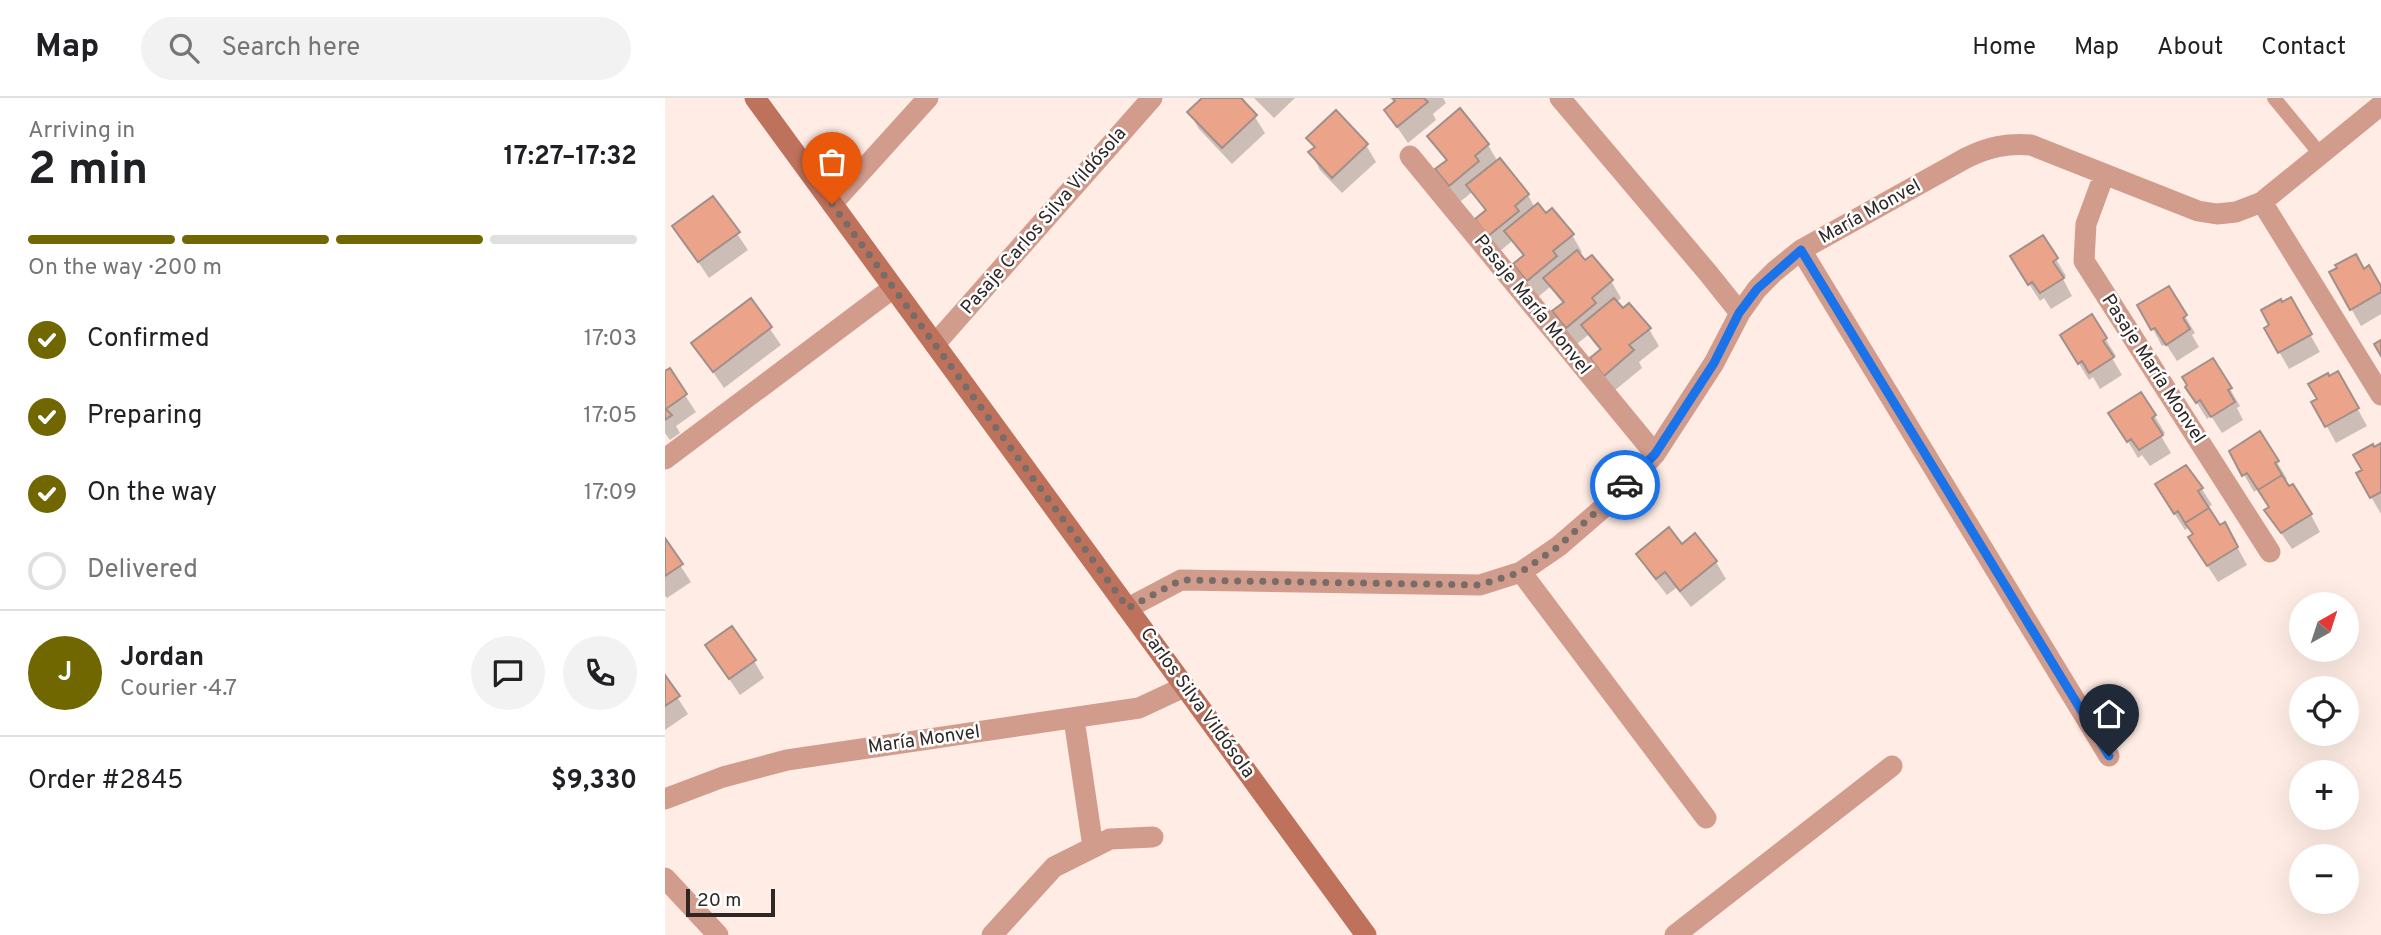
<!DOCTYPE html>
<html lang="en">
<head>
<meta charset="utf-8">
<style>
  :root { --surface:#fff; --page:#f2f2f2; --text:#202124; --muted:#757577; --line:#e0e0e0; --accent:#706700 }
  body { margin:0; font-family:Overpass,sans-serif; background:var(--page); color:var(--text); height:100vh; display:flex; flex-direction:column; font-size:26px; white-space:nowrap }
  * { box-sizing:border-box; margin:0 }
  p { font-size:23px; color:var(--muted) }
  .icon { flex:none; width:38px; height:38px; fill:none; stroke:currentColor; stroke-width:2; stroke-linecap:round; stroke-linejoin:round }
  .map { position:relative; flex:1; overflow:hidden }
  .side { display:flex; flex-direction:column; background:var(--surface); width:665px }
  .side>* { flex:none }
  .needle { width:46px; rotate:39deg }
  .tools { position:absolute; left:1624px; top:494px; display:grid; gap:14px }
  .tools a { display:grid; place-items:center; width:70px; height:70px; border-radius:50%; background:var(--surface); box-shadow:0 7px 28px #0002; font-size:35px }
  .scale { position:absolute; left:21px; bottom:18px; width:89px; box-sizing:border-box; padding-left:7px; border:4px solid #2e2725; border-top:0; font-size:19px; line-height:24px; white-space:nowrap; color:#2e2725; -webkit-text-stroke:5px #fefefe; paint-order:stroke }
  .pin { position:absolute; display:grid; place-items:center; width:60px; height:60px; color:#fff; margin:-72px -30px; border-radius:50% 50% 50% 0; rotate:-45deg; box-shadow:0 0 7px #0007 }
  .pin .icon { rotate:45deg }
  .courier { position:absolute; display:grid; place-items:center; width:70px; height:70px; margin:-35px; border:5px solid #1a73e8; border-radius:50%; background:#fff; color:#222; box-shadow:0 2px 9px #0007 }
  .overview em { font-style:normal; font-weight:700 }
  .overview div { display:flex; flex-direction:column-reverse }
  .overview { display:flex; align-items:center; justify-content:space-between; height:119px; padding:0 28px }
  h1 { font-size:46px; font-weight:700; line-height:52px }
  .bar { display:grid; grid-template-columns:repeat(4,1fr); gap:10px 7px; align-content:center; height:84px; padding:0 28px }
  .bar i { height:9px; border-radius:5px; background:var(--line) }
  .bar .current { background:var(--accent) }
  .bar p { grid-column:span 4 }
  .line { display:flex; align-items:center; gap:18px; padding:0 28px; border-top:2px solid var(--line) }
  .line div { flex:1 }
  .round { display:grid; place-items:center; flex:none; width:74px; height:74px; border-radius:37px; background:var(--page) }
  ol { padding:0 28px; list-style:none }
  li { display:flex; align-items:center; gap:21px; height:77px }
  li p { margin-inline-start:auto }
  li .icon { padding:7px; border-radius:50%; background:var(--accent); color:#fff; stroke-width:4 }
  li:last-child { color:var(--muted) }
  li i { width:38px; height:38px; border:4px solid var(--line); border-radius:50% }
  header { display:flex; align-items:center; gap:42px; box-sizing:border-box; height:98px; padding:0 35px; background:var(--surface); border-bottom:2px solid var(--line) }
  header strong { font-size:33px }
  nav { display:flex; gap:38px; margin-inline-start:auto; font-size:24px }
  .search { width:490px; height:63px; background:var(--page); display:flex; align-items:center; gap:18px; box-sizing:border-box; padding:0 24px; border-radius:38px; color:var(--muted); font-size:26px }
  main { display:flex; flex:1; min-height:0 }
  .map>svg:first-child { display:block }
</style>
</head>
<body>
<header>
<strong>Map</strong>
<div class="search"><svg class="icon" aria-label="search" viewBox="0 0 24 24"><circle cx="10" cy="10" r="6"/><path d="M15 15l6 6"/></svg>Search here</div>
<nav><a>Home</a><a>Map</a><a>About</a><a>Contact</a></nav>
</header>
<main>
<section class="side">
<div class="overview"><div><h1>2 min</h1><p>Arriving in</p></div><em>17:27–17:32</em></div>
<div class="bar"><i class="current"></i><i class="current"></i><i class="current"></i><i></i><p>On the way · 200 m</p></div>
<ol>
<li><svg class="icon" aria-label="check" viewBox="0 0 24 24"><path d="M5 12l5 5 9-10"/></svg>Confirmed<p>17:03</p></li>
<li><svg class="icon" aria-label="check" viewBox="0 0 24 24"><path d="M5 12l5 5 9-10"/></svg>Preparing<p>17:05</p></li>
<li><svg class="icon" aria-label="check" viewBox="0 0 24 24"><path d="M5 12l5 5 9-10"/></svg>On the way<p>17:09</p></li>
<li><i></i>Delivered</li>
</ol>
<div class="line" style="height:126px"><b class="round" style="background:var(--accent);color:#fff">J</b><div><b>Jordan</b><p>Courier · 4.7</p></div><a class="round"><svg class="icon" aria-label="chat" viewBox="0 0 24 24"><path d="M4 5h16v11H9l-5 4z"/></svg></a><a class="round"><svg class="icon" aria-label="phone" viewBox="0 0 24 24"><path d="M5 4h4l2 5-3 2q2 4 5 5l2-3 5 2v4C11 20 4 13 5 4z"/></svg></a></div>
<div class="line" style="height:91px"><div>Order #2845</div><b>$9,330</b></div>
</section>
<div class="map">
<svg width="1716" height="837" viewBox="0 0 1716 837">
  <rect width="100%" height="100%" fill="#ffede5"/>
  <!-- shadow -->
  <path fill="#0003" d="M539,0H578L600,35L567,66L534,31L524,14Z
    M589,0H630L609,20Z
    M725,0H778L781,5L768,16L771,22L743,45L721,13L730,5Z
    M795,13L823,47L833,64L863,97L870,110L907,137L917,154L914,157L920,165L926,160L946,183L956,200L951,205L984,231L994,248L974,264L977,270L949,293L927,261L936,254L923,237L912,246L899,230L890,213L898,206L885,189L873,199L850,166L859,159L847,143L834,154L822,138L821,114L807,94L795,104L782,89L773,72L782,64L764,38Z
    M643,40L701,47L711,64L677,95L655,72L646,55L650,51Z
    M48,100L83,152L44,180L9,128Z
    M1378,139L1401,178L1398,181L1407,198L1386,211L1379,200L1375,203L1357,175Z
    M1704,170L1716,191V216L1696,228L1666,175L1699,173Z
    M1503,190L1530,235L1527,237L1534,249L1512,263L1501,246L1497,248L1475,207Z
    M1625,201L1655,254L1624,271L1601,231L1607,228L1617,206Z
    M85,202L116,247L59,290L28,245Z
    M1427,219L1451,258L1447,260L1457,277L1435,291L1428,279L1424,282L1407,254Z
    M4,273L31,314L11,328L15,335L5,342L0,335V275Z
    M1673,275L1702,328L1671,345L1649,305L1654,302L1664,280Z
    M1522,289L1565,291L1575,308L1572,310L1578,322L1557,335L1546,318L1542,321Z
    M1476,296L1500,335L1496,338L1506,355L1485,368L1477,357L1473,360L1456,332Z
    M1595,336L1622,381L1619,383L1646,417L1655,434L1627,451L1601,413L1605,410L1593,391L1589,394L1566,354Z
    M1716,347V416L1693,376L1699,373L1709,351Z
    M1537,391L1547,407L1542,410L1554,429L1569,443L1582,467L1553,484L1535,456L1529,437L1524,429L1520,432L1502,404Z
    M1029,438L1051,464L1061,481L1026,509L1011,490L1002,497L983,473L973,456L1017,448Z
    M0,444L26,484L2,500L0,498Z
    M42,548L89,563L99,580L75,597Z
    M0,580L23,616L0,632Z"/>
  <!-- building -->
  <path fill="#eba489" stroke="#a1908a" stroke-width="2" d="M537,0H576L592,17L557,50L522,14Z
    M728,0H759L763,4L732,29L719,12L730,3Z
    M795,10L824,46L810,58L814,63L784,88L770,71L782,62L762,38Z
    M671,12L703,46L667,80L643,54L650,49L641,40Z
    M835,60L864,96L850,108L854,113L823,138L810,121L821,112L801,87Z
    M48,98L75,134L33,164L7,128Z
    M873,105L881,115L887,110L909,136L888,153L892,158L862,183L848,166L859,157L839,133Z
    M1378,137L1393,160L1388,164L1399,180L1375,195L1367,184L1363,187L1345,158Z
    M912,152L920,162L927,157L948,182L927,200L931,205L901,230L887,213L899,204L878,180Z
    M1691,156L1699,171L1704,167L1716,188V194L1685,212L1664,174L1672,170L1670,167Z
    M1504,188L1522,217L1518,220L1525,231L1501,247L1490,230L1486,232L1472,207Z
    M1626,199L1647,236L1613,255L1599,230L1604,227L1596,212L1616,201L1617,204Z
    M86,200L107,229L48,274L26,245Z
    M949,200L958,210L964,205L986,230L964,247L969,252L939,278L925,260L936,251L916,227Z
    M1427,216L1442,240L1438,243L1449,259L1424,275L1417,263L1413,266L1395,237Z
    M1716,242V258L1709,246Z
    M1548,260L1567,290L1563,292L1570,304L1546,319L1535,302L1531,305L1520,289L1522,287L1517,279Z
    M5,270L22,296L1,311L7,317L0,322V273Z
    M1673,273L1694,310L1660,329L1646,304L1652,301L1643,286L1663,275L1664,278Z
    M1476,294L1491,317L1487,320L1498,337L1474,352L1466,341L1462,344L1443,315Z
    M1595,333L1614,363L1610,365L1617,377L1593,392L1582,375L1577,378L1564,353Z
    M1716,345V394L1705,400L1691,375L1697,372L1688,357L1708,346L1709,349Z
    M1521,367L1538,390L1533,393L1544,410L1520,425L1513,413L1509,416L1490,386Z
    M1617,377L1624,388L1628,386L1647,416L1616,435L1599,412L1604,409L1593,392Z
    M1544,410L1555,427L1560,424L1573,449L1542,468L1523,439L1528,436L1520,425Z
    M1004,429L1017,446L1030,435L1052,463L1015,493L1000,474L991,481L971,456Z
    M0,440L18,466L0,478Z
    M67,528L91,562L64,581L40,547Z
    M0,577L15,598L0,608Z"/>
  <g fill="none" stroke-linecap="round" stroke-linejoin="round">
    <!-- lane -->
    <path stroke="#d29c8d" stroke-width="14" d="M1609,0L1656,57"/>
    <!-- street -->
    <path stroke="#d29c8d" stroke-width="21" d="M895,0L1043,175L1075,215
      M745,58L990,356
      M1439,77L1421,126L1419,163L1605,454
      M1597,104L1716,297
      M167,106L263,0
      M1136,152L1444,658
      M270,246L487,0
      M0,361L228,190
      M856,474L1041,720
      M463,510L516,482L815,487L856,474L894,448L946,403L990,356L1049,265L1075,215L1092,191L1110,173L1136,152L1301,60C1323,49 1342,45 1366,47L1533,113L1552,116L1571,114L1597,104L1716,7
      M409,621L428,749
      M0,701L58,679L122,662L474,610L519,589
      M0,780L53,837
      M327,837L389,769L445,741L488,739
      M1010,837L1227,668"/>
    <!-- secondary -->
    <path stroke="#be715b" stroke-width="21" d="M90,0L701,837"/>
  </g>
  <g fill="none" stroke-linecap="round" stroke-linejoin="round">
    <!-- done -->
    <path stroke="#776c68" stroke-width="7" stroke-dasharray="0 12.6" d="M167,106L463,510L516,482L815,487L856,474L894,448L960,387"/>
    <!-- route -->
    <path stroke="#1a73e8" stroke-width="9" d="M960,387L990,356L1049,265L1074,215L1092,191L1136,152L1444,658"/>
  </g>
  <g text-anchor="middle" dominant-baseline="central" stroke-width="5" stroke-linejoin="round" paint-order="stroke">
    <!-- street labels -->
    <g font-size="19" fill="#2e2725" stroke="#fefefe">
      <text transform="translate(1205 114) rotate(-29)">María Monvel</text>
      <text transform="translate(379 123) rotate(-49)">Pasaje Carlos Silva Vildósola</text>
      <text transform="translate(867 207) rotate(51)">Pasaje María Monvel</text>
      <text transform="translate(1488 271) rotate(57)">Pasaje María Monvel</text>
      <text transform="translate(532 605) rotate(54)">Carlos Silva Vildósola</text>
      <text transform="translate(259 642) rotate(-8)">María Monvel</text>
    </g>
  </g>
</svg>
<div class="tools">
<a><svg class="needle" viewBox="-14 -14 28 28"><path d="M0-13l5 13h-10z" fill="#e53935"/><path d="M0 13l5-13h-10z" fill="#757577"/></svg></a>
<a><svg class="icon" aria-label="locate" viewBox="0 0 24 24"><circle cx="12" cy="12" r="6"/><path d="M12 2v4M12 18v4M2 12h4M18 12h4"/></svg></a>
<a>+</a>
<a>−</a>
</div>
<div class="scale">20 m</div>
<div class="pin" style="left:167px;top:106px;background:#ea580c"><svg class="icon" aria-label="bag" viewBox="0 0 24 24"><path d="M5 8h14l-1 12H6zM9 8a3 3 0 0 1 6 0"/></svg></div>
<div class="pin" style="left:1444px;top:658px;background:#1f2937"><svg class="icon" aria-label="home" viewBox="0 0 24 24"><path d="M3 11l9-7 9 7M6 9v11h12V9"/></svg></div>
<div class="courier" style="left:960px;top:387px"><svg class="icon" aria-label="car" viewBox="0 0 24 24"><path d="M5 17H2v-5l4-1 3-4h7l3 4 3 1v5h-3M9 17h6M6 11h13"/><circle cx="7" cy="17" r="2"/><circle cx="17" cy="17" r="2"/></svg></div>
</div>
</main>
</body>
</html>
